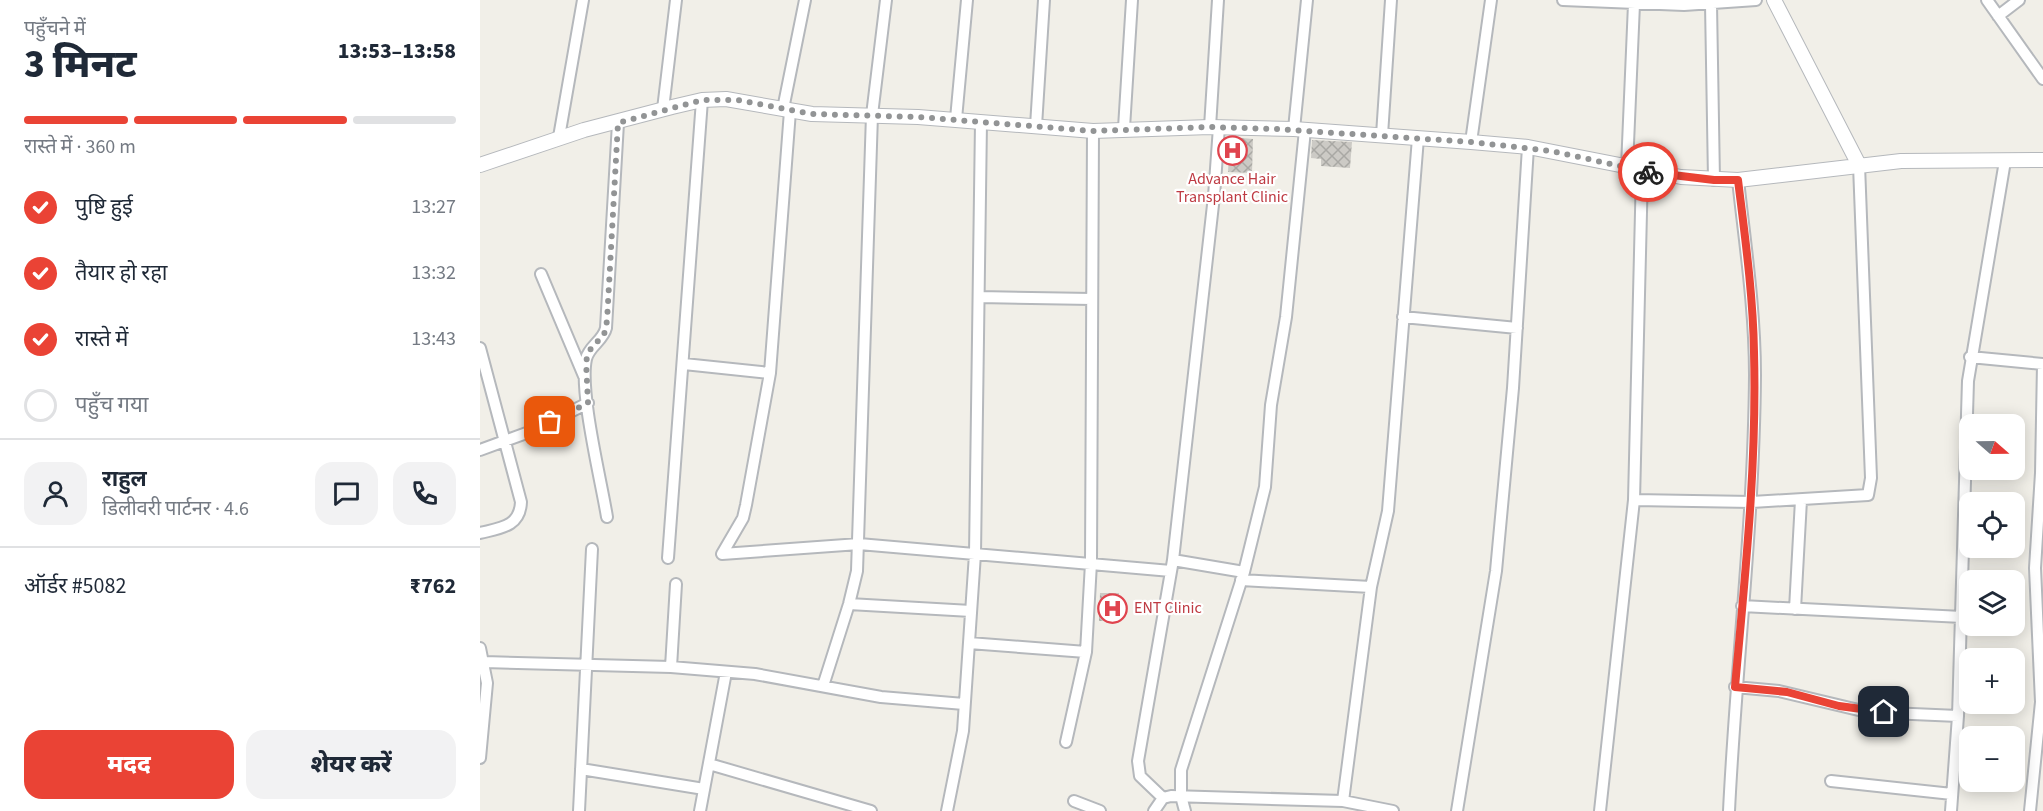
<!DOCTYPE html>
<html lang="hi">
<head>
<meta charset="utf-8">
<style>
  :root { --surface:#fff; --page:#f2f2f3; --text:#1f2937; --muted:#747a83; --line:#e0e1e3; --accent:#ea4335 }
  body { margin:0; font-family:"Source Sans 3","Noto Sans Devanagari",sans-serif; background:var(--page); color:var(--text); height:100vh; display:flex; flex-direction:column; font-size:22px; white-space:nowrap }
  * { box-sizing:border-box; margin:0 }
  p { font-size:20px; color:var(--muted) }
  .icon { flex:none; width:33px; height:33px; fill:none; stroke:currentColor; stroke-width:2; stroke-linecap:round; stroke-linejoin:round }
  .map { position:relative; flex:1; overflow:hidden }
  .side { display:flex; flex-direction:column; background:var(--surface); width:480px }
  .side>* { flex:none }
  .needle { width:39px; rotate:110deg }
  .buttons { position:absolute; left:1479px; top:414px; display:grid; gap:12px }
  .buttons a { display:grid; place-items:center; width:66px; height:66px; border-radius:12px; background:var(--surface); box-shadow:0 3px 15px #0003; font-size:30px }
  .pin { position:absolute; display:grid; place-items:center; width:51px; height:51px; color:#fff; margin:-26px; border-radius:12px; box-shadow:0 3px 9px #0006 }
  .courier { position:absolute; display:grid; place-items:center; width:60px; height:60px; margin:-30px; border:4px solid #ea4335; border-radius:50%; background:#fff; color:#222; box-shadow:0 2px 8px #0007 }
  .head em { font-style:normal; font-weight:800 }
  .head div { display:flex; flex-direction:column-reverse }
  .head { display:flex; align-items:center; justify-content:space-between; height:102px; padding:0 24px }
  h1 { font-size:39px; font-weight:800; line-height:45px }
  .bar { display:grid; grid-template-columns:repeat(4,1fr); gap:9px 6px; align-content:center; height:72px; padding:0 24px }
  .bar i { height:8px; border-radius:4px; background:var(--line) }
  .bar .on { background:var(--accent) }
  .bar p { grid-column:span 4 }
  .line { display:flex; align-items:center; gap:15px; padding:0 24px; border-top:2px solid var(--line) }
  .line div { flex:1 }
  .round { display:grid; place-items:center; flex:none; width:63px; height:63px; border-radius:18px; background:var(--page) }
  ol { padding:0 24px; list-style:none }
  li { display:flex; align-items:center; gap:18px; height:66px }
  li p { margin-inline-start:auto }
  li .icon { padding:6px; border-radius:50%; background:var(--accent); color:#fff; stroke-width:4 }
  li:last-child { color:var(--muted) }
  li i { width:33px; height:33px; border:3px solid var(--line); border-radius:50% }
  .cta { display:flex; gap:12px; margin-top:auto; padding:12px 24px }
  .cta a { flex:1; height:69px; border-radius:18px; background:var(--accent); color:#fff; font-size:24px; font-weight:800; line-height:69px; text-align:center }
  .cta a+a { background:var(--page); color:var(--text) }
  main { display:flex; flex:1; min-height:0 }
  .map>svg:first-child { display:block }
</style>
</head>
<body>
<main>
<section class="side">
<div class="head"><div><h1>3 मिनट</h1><p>पहुँचने में</p></div><em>13:53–13:58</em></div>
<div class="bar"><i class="on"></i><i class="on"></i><i class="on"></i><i></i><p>रास्ते में · 360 m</p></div>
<ol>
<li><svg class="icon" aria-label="check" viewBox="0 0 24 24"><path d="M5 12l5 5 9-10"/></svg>पुष्टि हुई<p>13:27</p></li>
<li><svg class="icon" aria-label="check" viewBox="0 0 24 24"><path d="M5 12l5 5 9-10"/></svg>तैयार हो रहा<p>13:32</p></li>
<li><svg class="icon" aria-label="check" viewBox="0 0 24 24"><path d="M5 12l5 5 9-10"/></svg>रास्ते में<p>13:43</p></li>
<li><i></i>पहुँच गया</li>
</ol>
<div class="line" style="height:108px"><a class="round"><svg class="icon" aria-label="person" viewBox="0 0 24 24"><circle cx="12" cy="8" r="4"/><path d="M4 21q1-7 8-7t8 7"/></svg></a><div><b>राहुल</b><p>डिलीवरी पार्टनर · 4.6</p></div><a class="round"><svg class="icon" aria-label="chat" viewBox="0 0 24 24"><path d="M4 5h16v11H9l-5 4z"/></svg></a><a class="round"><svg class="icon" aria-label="phone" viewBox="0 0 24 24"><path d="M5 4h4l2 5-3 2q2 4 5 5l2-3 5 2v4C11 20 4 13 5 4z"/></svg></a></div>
<div class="line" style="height:78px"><div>ऑर्डर #5082</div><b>₹762</b></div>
<div class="cta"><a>मदद</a><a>शेयर करें</a></div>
</section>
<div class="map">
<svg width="1563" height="811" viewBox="0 0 1563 811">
  <defs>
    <pattern id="building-cross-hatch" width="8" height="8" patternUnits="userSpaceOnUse" patternTransform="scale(1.5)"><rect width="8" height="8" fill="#cccac5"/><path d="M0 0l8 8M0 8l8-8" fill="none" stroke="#a9a8a4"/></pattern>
  </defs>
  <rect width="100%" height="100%" fill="#f1efe8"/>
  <!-- building -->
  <path fill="url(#building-cross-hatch)" d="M750,137L773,139L772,173L748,172Z
    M832,140L872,142L870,168L841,166V159L831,158Z
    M620,593H639L638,621H619Z"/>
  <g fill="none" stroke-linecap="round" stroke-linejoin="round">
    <defs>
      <path id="minor" d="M1083,0L1204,5L1276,0
        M1507,0L1563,79
        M1231,4L1234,180
        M1518,16L1539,0
        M183,109L196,0
        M303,109L325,0
        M310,111L290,373L266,505L263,518L242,554L379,544L691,571
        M476,119L487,0
        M556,126L564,0
        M730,127L738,0
        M644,128L652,0
        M814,129L827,0
        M902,135L911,0
        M79,137L103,0
        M991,142L1011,0
        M1147,167L1154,4
        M61,274L104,376
        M499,297L612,299
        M923,317L1037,328
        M0,348L41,502C40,527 20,528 0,533
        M1490,357L1563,364
        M204,364L290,373
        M0,450L52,431L108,403
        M1154,500L1272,502L1388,495L1391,478L1379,165
        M127,517C121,480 99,392 106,359C109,346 123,341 126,328L138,123
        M188,558L222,100
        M693,560L764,572
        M761,580L891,587
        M369,604L491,611
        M1262,606L1482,617
        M1315,609L1321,500
        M489,643L606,652
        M0,648L7,683L0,758
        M4,662L191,667L275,674L401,697L484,704
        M191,667L196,584
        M343,686L369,604L377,571L392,115L406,0
        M1255,687L1299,691L1387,712L1478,716
        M586,742L606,652L611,563L613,131
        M229,764L391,811
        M101,769L224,789
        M1351,781L1472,794
        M683,798L660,776L658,761L693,560L734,196L739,127
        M594,801L620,811
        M863,801L891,587L908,511L938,138
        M99,811L112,549
        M220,811L246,672
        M467,811L483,731L495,554L501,122
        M674,811L683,798L691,796L863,801L913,811
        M705,811L701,796V770L764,572L785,487L791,405L806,317L825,130
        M977,811L1016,571L1033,388L1048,147
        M1120,811L1154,500L1162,171
        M1249,811C1256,665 1274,521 1275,375C1275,309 1265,244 1258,180
        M1471,811L1478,716L1488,381L1525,161
        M1550,811L1561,702L1555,568L1561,473L1563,364"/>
      <path id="tertiary" d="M1294,0L1379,165
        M0,165L104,130L192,107L222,100L246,99L332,114L438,117L613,131L730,127L814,129L991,142L1048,147L1201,177L1258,180L1421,161L1563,160"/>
    </defs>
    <!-- minor casing -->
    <use href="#minor" stroke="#b5b8bc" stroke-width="14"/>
    <!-- tertiary casing -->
    <use href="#tertiary" stroke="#b5b8bc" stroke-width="16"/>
    <!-- minor -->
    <use href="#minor" stroke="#fff" stroke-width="10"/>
    <!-- tertiary -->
    <use href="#tertiary" stroke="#fff" stroke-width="14"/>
  </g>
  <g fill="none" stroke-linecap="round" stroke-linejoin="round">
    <!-- done -->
    <path stroke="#929495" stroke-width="6" stroke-dasharray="0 10.8" d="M70,422L108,403L106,361L111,348L124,335L127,321L138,123L222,100H258L332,114L438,117L613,131L730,127L796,129L991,142L1071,151L1168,172"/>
    <!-- route -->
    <path stroke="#ea4335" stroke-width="8" d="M1168,172L1234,180H1258C1265,237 1273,294 1274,352C1277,464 1265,576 1255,687L1307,692L1359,706L1404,712"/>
  </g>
  <!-- icons -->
  <defs>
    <symbol id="hospital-ring" viewBox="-11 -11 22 22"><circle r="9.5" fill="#fff" stroke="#e0444e" stroke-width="1.5"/><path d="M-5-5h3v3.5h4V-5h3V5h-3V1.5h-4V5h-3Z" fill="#e0444e"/></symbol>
  </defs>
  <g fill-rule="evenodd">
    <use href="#hospital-ring" x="736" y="134" width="33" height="33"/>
    <use href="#hospital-ring" x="616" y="592" width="33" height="33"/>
  </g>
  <g text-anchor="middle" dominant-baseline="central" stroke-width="4.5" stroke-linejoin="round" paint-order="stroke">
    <!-- health labels -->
    <g font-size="16" fill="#be3a42" stroke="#fff">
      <text x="752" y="179">Advance Hair<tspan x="752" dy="18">Transplant Clinic</tspan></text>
      <text x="654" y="608" text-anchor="start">ENT Clinic</text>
    </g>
  </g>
</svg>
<div class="buttons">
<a><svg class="needle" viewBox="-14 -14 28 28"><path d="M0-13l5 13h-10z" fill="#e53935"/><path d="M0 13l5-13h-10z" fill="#747a83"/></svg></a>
<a><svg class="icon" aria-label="locate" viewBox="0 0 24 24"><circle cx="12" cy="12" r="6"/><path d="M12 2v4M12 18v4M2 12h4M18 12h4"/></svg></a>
<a><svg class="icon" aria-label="layers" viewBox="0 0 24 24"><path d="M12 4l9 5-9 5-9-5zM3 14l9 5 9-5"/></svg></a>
<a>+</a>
<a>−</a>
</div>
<div class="pin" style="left:70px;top:422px;background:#ea580c"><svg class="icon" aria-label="bag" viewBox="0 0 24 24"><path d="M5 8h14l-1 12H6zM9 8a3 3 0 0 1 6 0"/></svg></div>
<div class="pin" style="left:1404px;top:712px;background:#1f2937"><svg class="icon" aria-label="home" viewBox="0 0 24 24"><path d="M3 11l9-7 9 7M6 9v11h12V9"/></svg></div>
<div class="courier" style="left:1168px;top:172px"><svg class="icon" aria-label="bike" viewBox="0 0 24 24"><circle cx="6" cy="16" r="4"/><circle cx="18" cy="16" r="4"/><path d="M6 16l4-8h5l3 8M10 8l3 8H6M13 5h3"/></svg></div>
</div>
</main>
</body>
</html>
